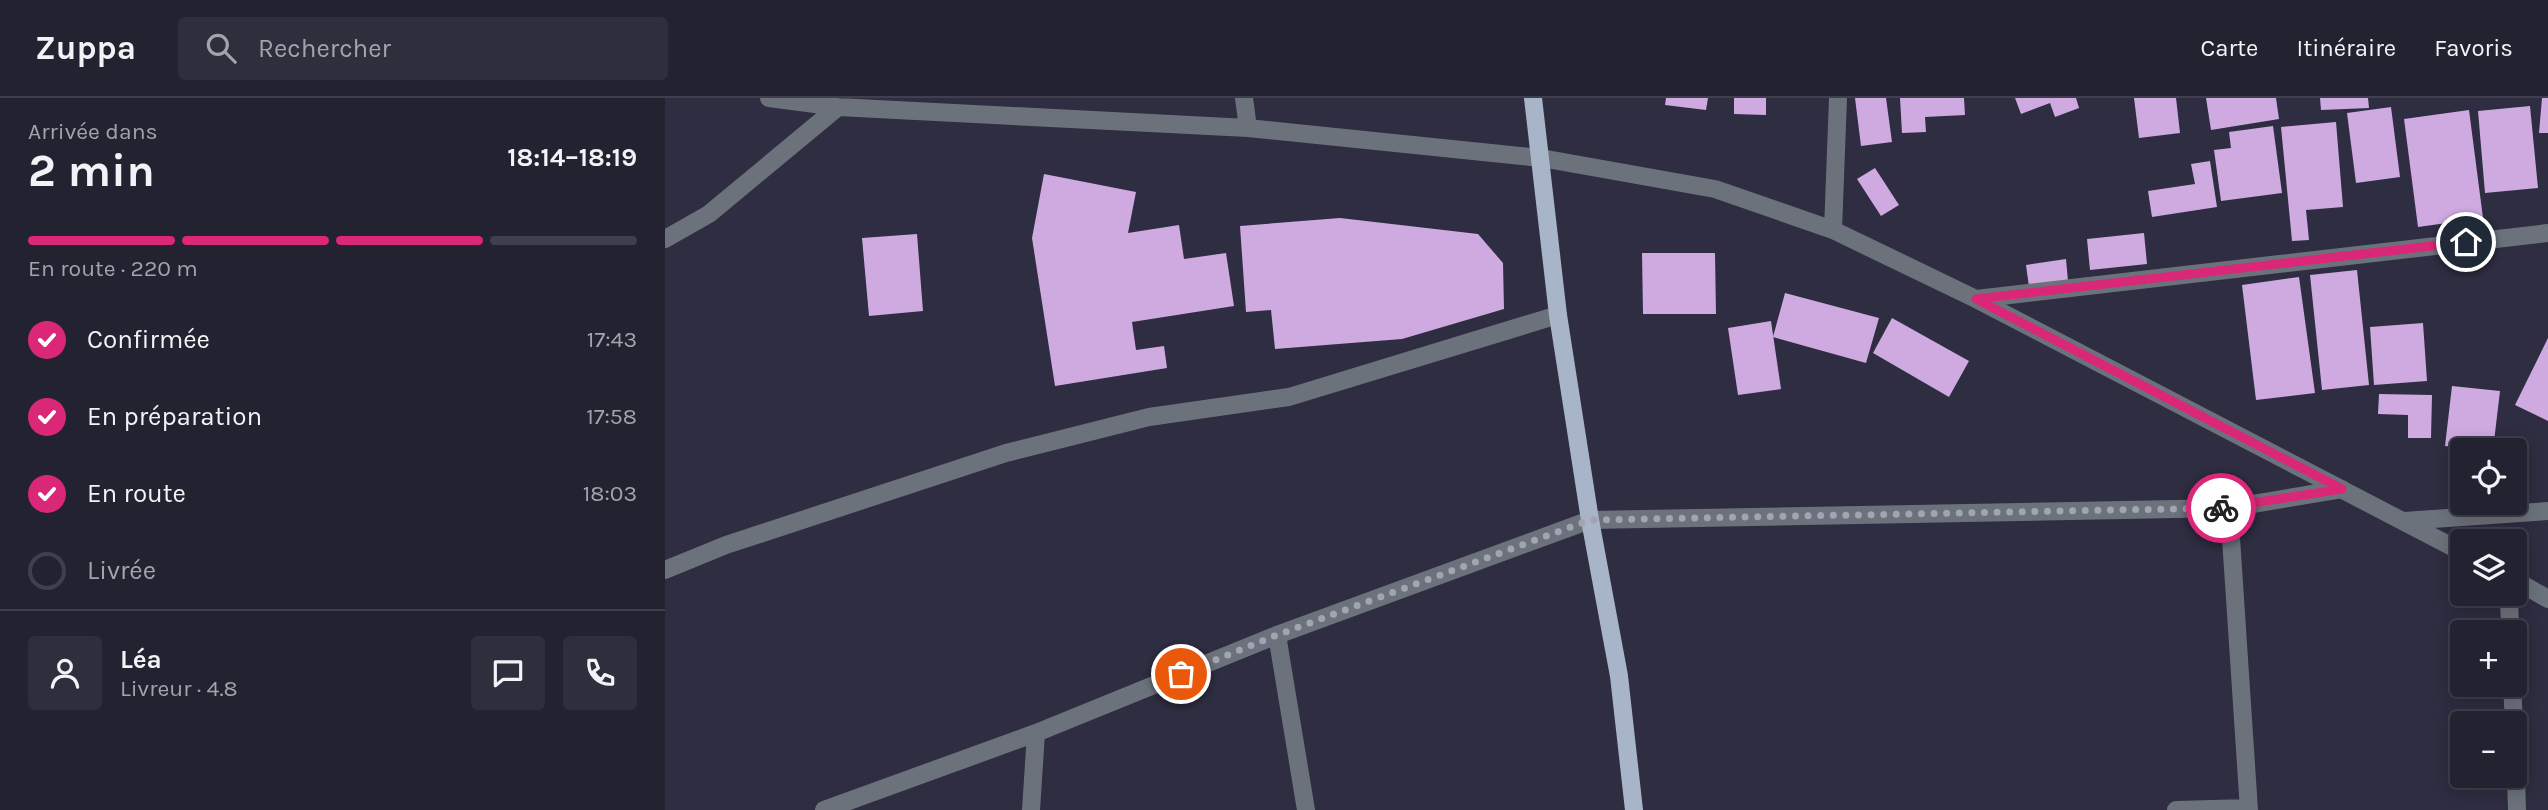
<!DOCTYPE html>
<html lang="fr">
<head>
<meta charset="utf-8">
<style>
  :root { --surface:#222231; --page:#2e2f3d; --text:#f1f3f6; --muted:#a2a4ab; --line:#3f3f4d; --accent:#db2777 }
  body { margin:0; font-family:Karla,sans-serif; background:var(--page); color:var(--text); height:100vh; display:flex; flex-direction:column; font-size:26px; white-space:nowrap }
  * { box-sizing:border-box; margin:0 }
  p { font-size:23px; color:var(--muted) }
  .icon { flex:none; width:38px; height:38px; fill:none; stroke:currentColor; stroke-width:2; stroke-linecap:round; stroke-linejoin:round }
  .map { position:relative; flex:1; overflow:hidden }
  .drawer { display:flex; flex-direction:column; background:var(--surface); width:665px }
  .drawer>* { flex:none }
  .tools { position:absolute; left:1785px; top:340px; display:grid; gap:14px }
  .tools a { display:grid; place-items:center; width:77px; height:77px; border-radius:7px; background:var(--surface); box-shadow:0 4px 18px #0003,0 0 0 2px var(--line); font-size:35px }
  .pin { position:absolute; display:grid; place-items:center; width:60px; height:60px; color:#fff; margin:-30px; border:4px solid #fff; border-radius:50%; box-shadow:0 2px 7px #0007 }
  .courier { position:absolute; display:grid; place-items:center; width:70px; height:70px; margin:-35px; border:5px solid #db2777; border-radius:50%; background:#fff; color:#222; box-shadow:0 2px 9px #0007 }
  .headline em { font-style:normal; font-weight:700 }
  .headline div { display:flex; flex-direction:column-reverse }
  .headline { display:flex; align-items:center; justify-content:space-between; height:119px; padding:0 28px }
  h1 { font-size:46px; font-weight:700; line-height:52px }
  .bar { display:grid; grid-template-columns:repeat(4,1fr); gap:10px 7px; align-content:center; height:84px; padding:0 28px }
  .bar i { height:9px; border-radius:5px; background:var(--line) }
  .bar .selected { background:var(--accent) }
  .bar p { grid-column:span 4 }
  .line { display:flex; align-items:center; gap:18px; padding:0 28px; border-top:2px solid var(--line) }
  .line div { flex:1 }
  .round { display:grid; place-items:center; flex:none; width:74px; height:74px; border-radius:7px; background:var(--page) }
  ol { padding:0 28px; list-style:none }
  li { display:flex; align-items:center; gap:21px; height:77px }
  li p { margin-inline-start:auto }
  li .icon { padding:7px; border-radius:50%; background:var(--accent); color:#fff; stroke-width:4 }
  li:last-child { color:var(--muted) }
  li i { width:38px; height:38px; border:4px solid var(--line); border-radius:50% }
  header { display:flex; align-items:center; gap:42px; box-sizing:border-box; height:98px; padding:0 35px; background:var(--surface); border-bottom:2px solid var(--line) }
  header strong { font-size:33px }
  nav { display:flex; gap:38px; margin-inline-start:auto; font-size:24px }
  .search { width:490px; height:63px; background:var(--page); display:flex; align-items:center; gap:18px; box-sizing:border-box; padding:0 24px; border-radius:7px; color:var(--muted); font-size:26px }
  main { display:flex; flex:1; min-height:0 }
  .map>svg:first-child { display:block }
</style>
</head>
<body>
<header>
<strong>Zuppa</strong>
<div class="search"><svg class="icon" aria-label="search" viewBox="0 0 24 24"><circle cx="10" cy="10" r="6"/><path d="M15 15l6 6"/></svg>Rechercher</div>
<nav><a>Carte</a><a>Itinéraire</a><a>Favoris</a></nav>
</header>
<main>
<section class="drawer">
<div class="headline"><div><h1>2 min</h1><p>Arrivée dans</p></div><em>18:14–18:19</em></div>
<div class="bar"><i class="selected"></i><i class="selected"></i><i class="selected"></i><i></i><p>En route · 220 m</p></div>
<ol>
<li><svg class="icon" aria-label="check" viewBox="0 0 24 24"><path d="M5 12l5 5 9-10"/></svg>Confirmée<p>17:43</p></li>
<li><svg class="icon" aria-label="check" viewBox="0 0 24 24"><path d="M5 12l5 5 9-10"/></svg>En préparation<p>17:58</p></li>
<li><svg class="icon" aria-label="check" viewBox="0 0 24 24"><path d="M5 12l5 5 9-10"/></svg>En route<p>18:03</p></li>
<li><i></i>Livrée</li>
</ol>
<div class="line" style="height:126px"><a class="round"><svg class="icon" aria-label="person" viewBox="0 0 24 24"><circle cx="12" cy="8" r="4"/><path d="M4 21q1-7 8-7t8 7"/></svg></a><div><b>Léa</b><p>Livreur · 4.8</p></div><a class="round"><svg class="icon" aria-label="chat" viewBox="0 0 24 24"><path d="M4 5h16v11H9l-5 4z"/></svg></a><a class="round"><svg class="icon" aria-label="phone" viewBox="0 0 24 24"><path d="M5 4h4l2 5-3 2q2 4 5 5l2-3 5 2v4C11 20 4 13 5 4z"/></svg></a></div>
</section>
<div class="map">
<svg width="1883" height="712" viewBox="0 0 1883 712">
  <rect width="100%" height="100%" fill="#2e2d41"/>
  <!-- building -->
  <path fill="#cfaae1" d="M1001,0H1043L1041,12L1000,7Z
    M1069,0H1101V17L1069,16Z
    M1190,0H1221L1227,44L1196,48Z
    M1235,0H1299L1300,17L1260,19L1261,34L1237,35Z
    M1350,0H1411L1414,10L1390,19L1385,5L1356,16Z
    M1469,0H1511L1515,35L1474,40Z
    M1541,0H1611L1614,21L1546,32Z
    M1655,0H1703L1704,10L1656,12Z
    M1877,0H1883V35H1874Z
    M1865,8L1873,90L1820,95L1813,13Z
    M1726,9L1735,79L1691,85L1682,15Z
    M1804,12L1818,120L1753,129L1739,21Z
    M1671,24L1678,109L1641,112L1644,142L1627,143L1616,29Z
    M1608,28L1617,95L1556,103L1549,52L1566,50L1564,34Z
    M1545,63L1552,109L1487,119L1483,93L1530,86L1526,66Z
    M1210,70L1234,107L1216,118L1192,81Z
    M379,76L471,94L463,135L514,127L519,161L561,155L569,208L467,224L471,252L499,248L502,270L390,288L367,140Z
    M675,120L813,136L838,165L839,211L737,241L610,251L606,212L581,214L575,128Z
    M1479,135L1482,166L1425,172L1422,141Z
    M252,136L258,213L204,218L197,140Z
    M977,155H1050L1051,216H978Z
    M1401,161L1403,183L1364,189L1361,167Z
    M1692,172L1704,287L1657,292L1645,177Z
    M1634,179L1650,295L1591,302L1577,187Z
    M1120,195L1214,220L1201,265L1108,239Z
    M1227,220L1304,263L1284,299L1208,255Z
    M1106,223L1116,291L1073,297L1063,230Z
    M1758,225L1762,283L1709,287L1705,229Z
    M1883,240V323L1850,307Z
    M1787,288L1835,293L1828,352L1780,348Z
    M1714,296L1767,297L1766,340H1743V317L1713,316Z"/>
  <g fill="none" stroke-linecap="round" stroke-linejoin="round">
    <!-- minor -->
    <path stroke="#6c727b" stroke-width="18" d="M104,0L173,9L583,30L876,60L1050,91L1168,132L1311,201L1797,454
      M579,0L583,30
      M1168,132L1173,0
      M0,141L44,116L173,9
      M1311,201L1883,135
      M1564,410L1584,712
      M1739,423L1883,413
      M0,472L61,447L341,355L484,319L624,299L893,217
      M1850,482L1883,501
      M1844,495L1845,534
      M612,537L641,712
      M1847,586L1849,625
      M1850,644L1852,712
      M159,712L371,635L612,537L925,422L1564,410L1677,391
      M366,712L371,635
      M1511,712L1584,710"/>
    <!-- major -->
    <path stroke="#a8b4c7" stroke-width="18" d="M868,0L893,217L925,422L954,578L969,712"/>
  </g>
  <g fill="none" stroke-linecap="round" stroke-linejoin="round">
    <!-- done -->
    <path stroke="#a3a3b2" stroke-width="7" stroke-dasharray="0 12.6" d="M516,576L612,537L925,422L1556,410"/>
    <!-- route -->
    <path stroke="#db2777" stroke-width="9" d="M1556,410L1677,391L1311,201L1801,144"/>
  </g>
</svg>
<div class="tools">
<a><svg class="icon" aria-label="locate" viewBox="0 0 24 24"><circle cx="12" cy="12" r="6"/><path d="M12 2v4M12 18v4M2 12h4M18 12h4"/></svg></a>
<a><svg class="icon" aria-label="layers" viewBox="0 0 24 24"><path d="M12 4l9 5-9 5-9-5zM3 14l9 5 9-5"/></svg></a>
<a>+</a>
<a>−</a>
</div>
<div class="pin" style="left:516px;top:576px;background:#ea580c"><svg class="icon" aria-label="bag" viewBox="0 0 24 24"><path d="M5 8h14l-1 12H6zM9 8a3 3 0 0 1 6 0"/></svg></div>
<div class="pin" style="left:1801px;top:144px;background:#1f2937"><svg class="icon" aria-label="home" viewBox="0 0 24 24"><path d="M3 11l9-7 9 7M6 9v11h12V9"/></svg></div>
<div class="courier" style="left:1556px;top:410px"><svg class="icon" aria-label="bike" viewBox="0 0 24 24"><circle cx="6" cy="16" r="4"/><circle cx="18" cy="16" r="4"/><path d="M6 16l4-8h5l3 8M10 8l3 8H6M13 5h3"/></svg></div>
</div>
</main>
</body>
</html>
